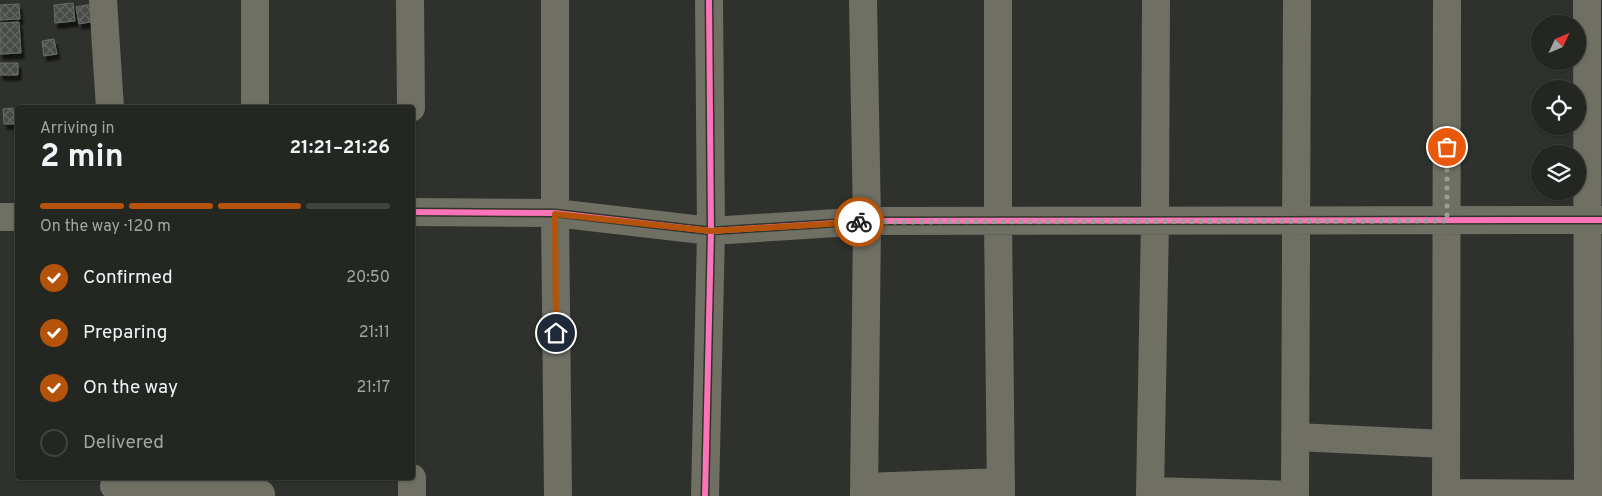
<!DOCTYPE html>
<html lang="en">
<head>
<meta charset="utf-8">
<style>
  :root { --surface:#232621; --page:#2b2e2a; --text:#f1f3f6; --muted:#a3a5a5; --line:#40433f; --accent:#b45309 }
  body { margin:0; font-family:Overpass,sans-serif; background:var(--page); color:var(--text); height:100vh; display:flex; flex-direction:column; font-size:19px; white-space:nowrap }
  * { box-sizing:border-box; margin:0 }
  p { font-size:16px; color:var(--muted) }
  .icon { flex:none; width:28px; height:28px; fill:none; stroke:currentColor; stroke-width:2; stroke-linecap:round; stroke-linejoin:round }
  .map { position:relative; flex:1; overflow:hidden }
  .drawer { position:absolute; left:15px; top:105px; width:400px; height:375px; display:flex; flex-direction:column; background:var(--surface); border-radius:5px; box-shadow:0 1px 4px #0004,0 0 0 1px var(--line) }
  .drawer>* { flex:none }
  .needle { width:32px; rotate:46deg }
  .controls { position:absolute; left:1531px; top:15px; display:grid; gap:10px }
  .controls a { display:grid; place-items:center; width:55px; height:55px; border-radius:50%; background:var(--surface); box-shadow:0 1px 4px #0004,0 0 0 1px var(--line); font-size:25px }
  .pin { position:absolute; display:grid; place-items:center; width:42px; height:42px; color:#fff; margin:-21px; border:2px solid #fff; border-radius:50%; box-shadow:0 1px 5px #0007 }
  .courier { position:absolute; display:grid; place-items:center; width:50px; height:50px; margin:-25px; border:4px solid #b45309; border-radius:50%; background:#fff; color:#222; box-shadow:0 1px 6px #0007 }
  .head em { font-style:normal; font-weight:700 }
  .head div { display:flex; flex-direction:column-reverse }
  .head { display:flex; align-items:center; justify-content:space-between; height:85px; padding:0 25px }
  h1 { font-size:32px; font-weight:700; line-height:38px }
  .bar { display:grid; grid-template-columns:repeat(4,1fr); gap:8px 5px; align-content:center; height:60px; padding:0 25px }
  .bar i { height:6px; border-radius:4px; background:var(--line) }
  .bar .active { background:var(--accent) }
  .bar p { grid-column:span 4 }
  ol { padding:0 25px; list-style:none }
  li { display:flex; align-items:center; gap:15px; height:55px }
  li p { margin-inline-start:auto }
  li .icon { padding:5px; border-radius:50%; background:var(--accent); color:#fff; stroke-width:4 }
  li:last-child { color:var(--muted) }
  li i { width:28px; height:28px; border:2px solid var(--line); border-radius:50% }
  .map>svg:first-child { display:block }
</style>
</head>
<body>
<div class="map">
<svg width="1602" height="496" viewBox="0 0 1602 496">
  <defs>
    <pattern id="building-cross-hatch" width="8" height="8" patternUnits="userSpaceOnUse" patternTransform="scale(1.25)"><rect width="8" height="8" fill="#484c48"/><path d="M0 0l8 8M0 8l8-8" fill="none" stroke="#626562"/></pattern>
    <filter id="shadow"><feDropShadow dx="3" dy="5.5" stdDeviation="1" flood-color="#0009"/></filter>
  </defs>
  <rect width="100%" height="100%" fill="#2f322c"/>
  <!-- building -->
  <path fill="url(#building-cross-hatch)" stroke="#696d68" filter="url(#shadow)" d="M73,3L75,21L55,23L54,5Z
    M19,4L20,19L0,20V5Z
    M92,4L95,21L79,24L76,7Z
    M19,22L21,53L0,54V23Z
    M54,39L57,54L44,56L42,41Z
    M0,63H18V75H0Z
    M13,108L14,124H4L3,109Z"/>
  <g fill="none" stroke-linecap="round" stroke-linejoin="round">
    <!-- minor -->
    <path stroke="#6f6f64" stroke-width="28" d="M103,0L110,108
      M410,0L411,108
      M555,0V213L558,496
      M863,0L867,221L864,496
      M998,0V221L1001,496
      M1587,0L1588,496
      M255,108V0
      M412,212L555,213L711,231L867,221L1602,220
      M0,217H18
      M1295,437L1446,444
      M114,486L261,494
      M864,487L1001,482
      M1150,491L1295,495
      M1446,493L1602,494
      M412,496V478
      M705,496L711,231L709,0
      M1150,496L1155,221L1156,0
      M1295,496L1297,0
      M1446,496L1447,0"/>
    <defs>
      <path id="cycleway" d="M412,212L555,213L711,231L867,221L1602,220
        M705,496L711,231L709,0"/>
    </defs>
    <!-- cycleway casing -->
    <use href="#cycleway" stroke="#2f3529" stroke-width="9"/>
    <!-- cycleway -->
    <use href="#cycleway" stroke="#fb73b8" stroke-width="6"/>
  </g>
  <g fill="none" stroke-linecap="round" stroke-linejoin="round">
    <!-- done -->
    <path stroke="#9c9f98" stroke-width="5" stroke-dasharray="0 9" d="M859,222L1447,221V147"/>
    <!-- route -->
    <path stroke="#b45309" stroke-width="6" d="M556,333L555,214L711,231L859,222"/>
  </g>
</svg>
<div class="controls">
<a><svg class="needle" viewBox="-14 -14 28 28"><path d="M0-13l5 13h-10z" fill="#e53935"/><path d="M0 13l5-13h-10z" fill="#a3a5a5"/></svg></a>
<a><svg class="icon" aria-label="locate" viewBox="0 0 24 24"><circle cx="12" cy="12" r="6"/><path d="M12 2v4M12 18v4M2 12h4M18 12h4"/></svg></a>
<a><svg class="icon" aria-label="layers" viewBox="0 0 24 24"><path d="M12 4l9 5-9 5-9-5zM3 14l9 5 9-5"/></svg></a>
</div>
<div class="pin" style="left:1447px;top:147px;background:#ea580c"><svg class="icon" aria-label="bag" viewBox="0 0 24 24"><path d="M5 8h14l-1 12H6zM9 8a3 3 0 0 1 6 0"/></svg></div>
<div class="pin" style="left:556px;top:333px;background:#1f2937"><svg class="icon" aria-label="home" viewBox="0 0 24 24"><path d="M3 11l9-7 9 7M6 9v11h12V9"/></svg></div>
<div class="courier" style="left:859px;top:222px"><svg class="icon" aria-label="bike" viewBox="0 0 24 24"><circle cx="6" cy="16" r="4"/><circle cx="18" cy="16" r="4"/><path d="M6 16l4-8h5l3 8M10 8l3 8H6M13 5h3"/></svg></div>
<section class="drawer">
<div class="head"><div><h1>2 min</h1><p>Arriving in</p></div><em>21:21–21:26</em></div>
<div class="bar"><i class="active"></i><i class="active"></i><i class="active"></i><i></i><p>On the way · 120 m</p></div>
<ol>
<li><svg class="icon" aria-label="check" viewBox="0 0 24 24"><path d="M5 12l5 5 9-10"/></svg>Confirmed<p>20:50</p></li>
<li><svg class="icon" aria-label="check" viewBox="0 0 24 24"><path d="M5 12l5 5 9-10"/></svg>Preparing<p>21:11</p></li>
<li><svg class="icon" aria-label="check" viewBox="0 0 24 24"><path d="M5 12l5 5 9-10"/></svg>On the way<p>21:17</p></li>
<li><i></i>Delivered</li>
</ol>
</section>
</div>
</body>
</html>
